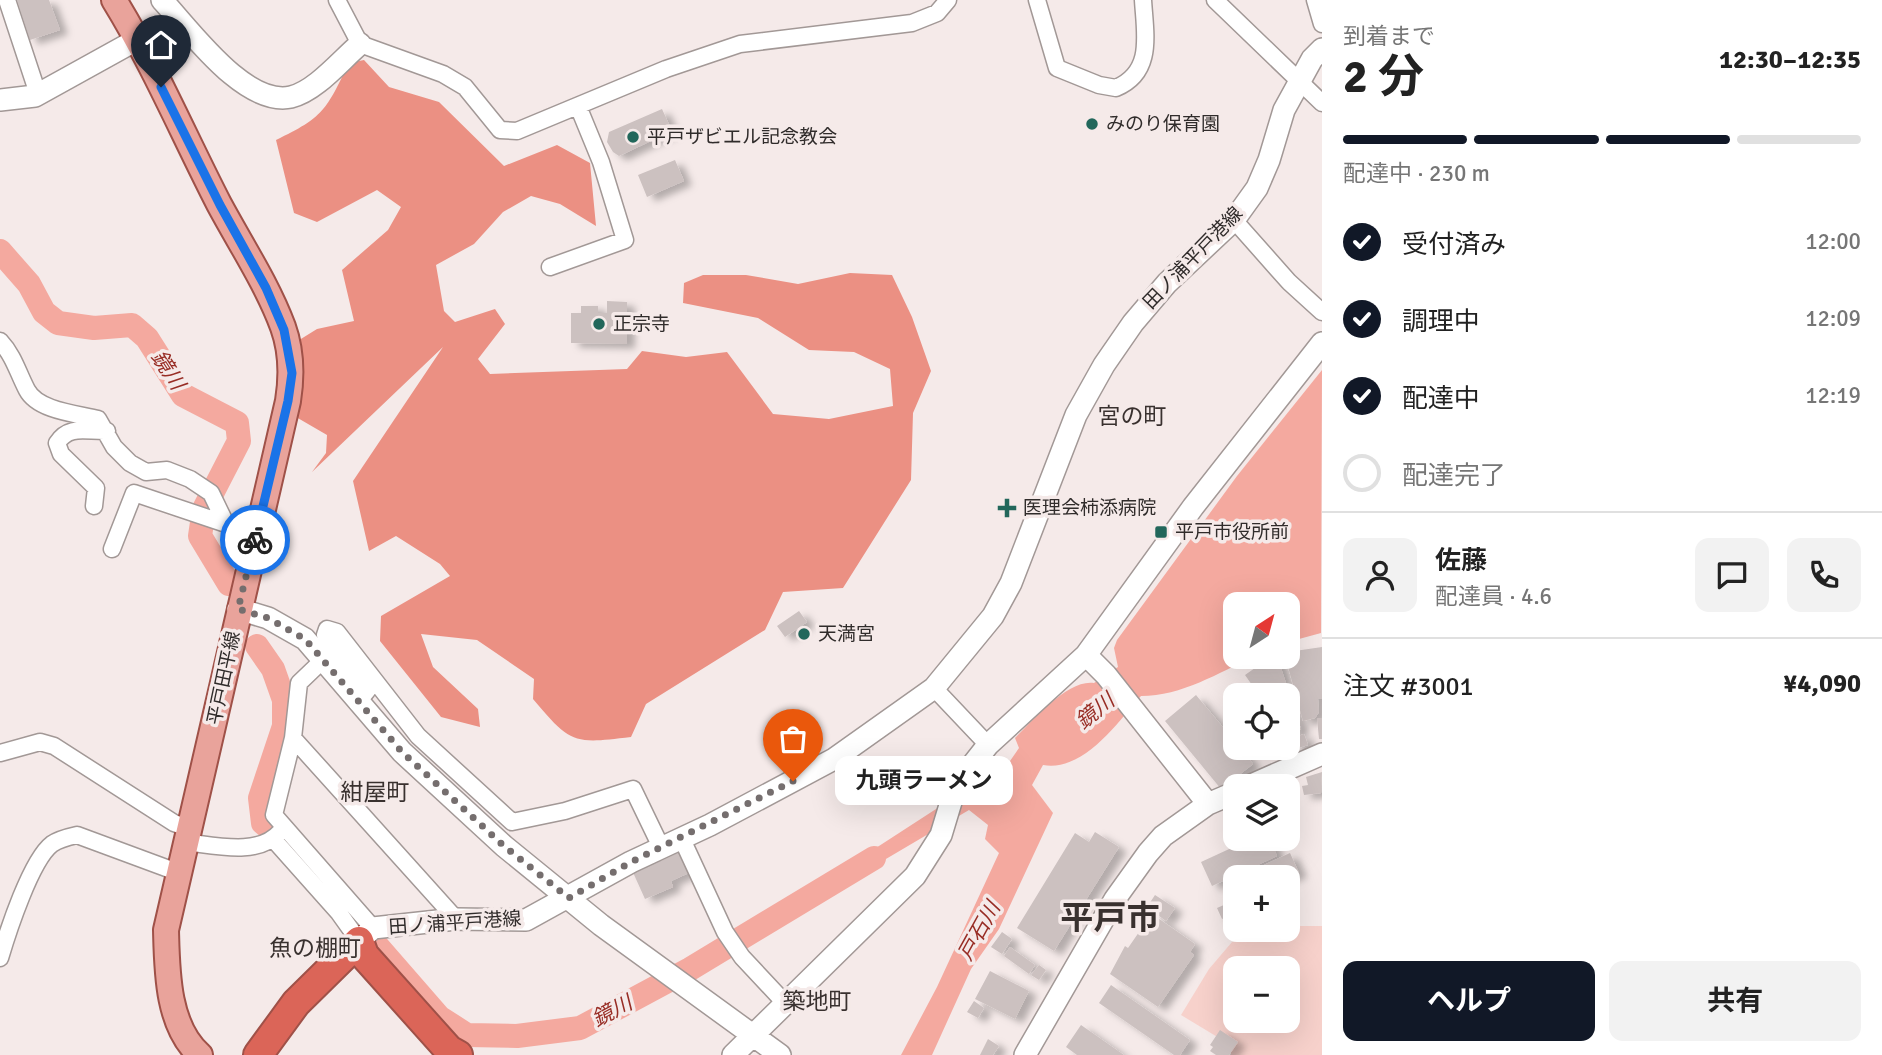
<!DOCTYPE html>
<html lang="ja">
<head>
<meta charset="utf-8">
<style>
  :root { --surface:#fff; --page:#f2f2f2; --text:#222; --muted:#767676; --line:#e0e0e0; --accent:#111827 }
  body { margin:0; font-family:Signika,"Noto Sans JP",sans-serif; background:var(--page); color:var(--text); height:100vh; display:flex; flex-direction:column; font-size:26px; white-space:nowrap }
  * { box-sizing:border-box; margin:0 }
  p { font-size:23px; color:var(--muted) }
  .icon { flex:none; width:38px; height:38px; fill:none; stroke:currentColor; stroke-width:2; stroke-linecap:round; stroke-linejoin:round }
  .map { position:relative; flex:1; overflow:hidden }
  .panel { display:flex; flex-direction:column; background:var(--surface); width:560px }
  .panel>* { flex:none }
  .needle { width:46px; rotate:36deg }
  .buttons { position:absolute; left:1223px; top:592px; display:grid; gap:14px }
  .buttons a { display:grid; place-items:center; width:77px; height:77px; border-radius:14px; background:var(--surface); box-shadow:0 7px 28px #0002; font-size:35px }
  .pin { position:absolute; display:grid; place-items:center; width:60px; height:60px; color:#fff; margin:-72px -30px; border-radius:50% 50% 50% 0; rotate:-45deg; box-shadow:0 0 7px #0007 }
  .pin .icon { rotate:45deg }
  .courier { position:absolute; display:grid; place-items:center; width:70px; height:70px; margin:-35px; border:5px solid #1a73e8; border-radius:50%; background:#fff; color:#222; box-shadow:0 2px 9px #0007 }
  .bubble { position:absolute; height:49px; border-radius:14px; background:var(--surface); box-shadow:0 7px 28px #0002; font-size:23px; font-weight:700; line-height:49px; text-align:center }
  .headline em { font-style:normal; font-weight:700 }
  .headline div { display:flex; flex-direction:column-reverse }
  .headline { display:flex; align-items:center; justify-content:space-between; height:119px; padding:0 21px }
  h1 { font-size:46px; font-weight:700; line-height:52px }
  .bar { display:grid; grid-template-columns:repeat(4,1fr); gap:10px 7px; align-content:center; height:84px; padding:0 21px }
  .bar i { height:9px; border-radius:5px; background:var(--line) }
  .bar .on { background:var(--accent) }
  .bar p { grid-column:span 4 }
  .line { display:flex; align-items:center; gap:18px; padding:0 21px; border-top:2px solid var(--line) }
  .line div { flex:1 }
  .round { display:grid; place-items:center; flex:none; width:74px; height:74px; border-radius:14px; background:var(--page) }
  ol { padding:0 21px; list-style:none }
  li { display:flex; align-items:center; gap:21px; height:77px }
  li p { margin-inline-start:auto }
  li .icon { padding:7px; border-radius:50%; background:var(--accent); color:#fff; stroke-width:4 }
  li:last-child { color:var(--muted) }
  li i { width:38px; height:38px; border:4px solid var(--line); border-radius:50% }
  .primary-button { display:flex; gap:14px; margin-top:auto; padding:14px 21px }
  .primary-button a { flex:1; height:80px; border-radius:14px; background:var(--accent); color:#fff; font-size:28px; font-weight:700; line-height:80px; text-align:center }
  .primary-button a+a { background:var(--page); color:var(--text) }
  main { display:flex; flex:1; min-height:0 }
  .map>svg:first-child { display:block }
</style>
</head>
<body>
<main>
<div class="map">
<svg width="1322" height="1055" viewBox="0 0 1322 1055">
  <defs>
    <filter id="shadow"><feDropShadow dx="8" dy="4.5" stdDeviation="3.5" flood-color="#0004"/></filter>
  </defs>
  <rect width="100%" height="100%" fill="#f5eae9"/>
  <!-- green -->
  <path fill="#f7d1cb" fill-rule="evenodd" d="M1300,926H1322V1055H1231L1229,1044L1181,1015L1209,969L1232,942ZM1236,968H1288V1020H1236Z"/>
  <!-- forest -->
  <path fill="#eb9083" d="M364,60L389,87L439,102L504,166L557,145L590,163L596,226L560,204L531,196L503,212L474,244L436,265L444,311L455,322L495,309L505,324L478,359L490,374L627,369L642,351L686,357L727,352L773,414L829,419L893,406L890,369L854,352L809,350L758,318L683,303L684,283L703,275H746L798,284L850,273L892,275L912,317L931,371L913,413L911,480L843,588L783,592L765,630L646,704L631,737C573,744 571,744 533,699L534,679L477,640L421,634L433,667L478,709L480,727L441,717L380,641L381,616L450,576L440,564L396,536L369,551L353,481L443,347L312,472L326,453L327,435L296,417V342L317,329L354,321L342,270L388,230L401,207L377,190L317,222L294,213L276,140C324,117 326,110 349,63Z"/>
  <!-- water -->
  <path fill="#f4a99f" d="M1322,370L1321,633L1288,642V604H1236V656H1255C1218,673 1182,696 1141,696C1117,723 1084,772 1043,765L1032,785L1053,813L999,929L971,969L932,1055H901L937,987L999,853L985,839L988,825L969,810L852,879L842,870L1010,761L1019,748L1015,738C1033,720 1068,679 1094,683L1118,667L1114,648L1117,640L1237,476Z"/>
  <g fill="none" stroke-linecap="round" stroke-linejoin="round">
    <!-- river -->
    <path stroke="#f4a99f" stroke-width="24" d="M0,251L29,284L44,312L58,323L94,328L132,325L147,338L183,395L237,423L239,441L204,509L200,536L229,584
      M257,646L273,669L284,700V726L260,798L263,823L291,847L439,1017L467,1035L517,1036L580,1028L690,969L874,858"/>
  </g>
  <!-- building -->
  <path fill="#ccc1c0" filter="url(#shadow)" d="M17,0H49L60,30L30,40Z
    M662,109L672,131L619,156L613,152L607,142L609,132Z
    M675,160L684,181L647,197L638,175Z
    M607,301L627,302V344L571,343V313H581V306H598V313H607Z
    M799,611L807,622L785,637L777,626Z
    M1322,647V699H1318L1319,712L1315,718L1303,721L1285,656L1288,652Z
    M1272,656H1277L1301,729L1290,737L1288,695H1259L1245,675Z
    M1196,695L1236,743V747H1239L1253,764L1221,789L1165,721Z
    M1317,718H1322V739H1319Z
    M1304,734L1308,745L1295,749L1291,739Z
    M1322,772L1321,793L1304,795L1302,786L1308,785L1306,777Z
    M1095,832L1119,847L1054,951L1017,928L1075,833L1089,842Z
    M1253,838H1269L1277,856L1212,886L1201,862Z
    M682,851L691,872L671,881L673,887L645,899L631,868L659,856L661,861Z
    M1290,853L1299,873L1288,878L1254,877L1251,871Z
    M1155,895L1175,908L1166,921L1147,907Z
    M1233,901L1236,913L1222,919L1217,908Z
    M1155,916L1195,944L1190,952L1194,955L1158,1007L1110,974L1125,946L1128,948L1146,922L1149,924Z
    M1002,932L1012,939L1002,954L991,947Z
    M1010,947L1035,965L1029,974L1004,956Z
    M1039,965L1046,970L1039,980L1031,975Z
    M990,971L1029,991L1015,1019L975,999Z
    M1111,985L1190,1040L1180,1055H1174L1099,1003Z
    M974,1001L984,1008L978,1018L967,1012Z
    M1081,1025L1124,1055H1077L1066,1047Z
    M1220,1030L1238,1042L1229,1055H1216L1210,1051L1213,1047L1210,1045Z
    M988,1039L999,1046L993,1055H980Z"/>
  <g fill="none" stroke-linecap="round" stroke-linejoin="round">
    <defs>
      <path id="street" d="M7,0L38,94
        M337,0L360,44L443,74L465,87L500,130L517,131L666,69L740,44L912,23L937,13L948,0
        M1037,0L1057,68L1099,85L1116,88C1154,72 1145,34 1143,0
        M1215,0L1322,103
        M1315,0L1322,24
        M1234,220L1289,282L1322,312
        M550,267L625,240L601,162L578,106
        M0,341C14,356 18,373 27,390C38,411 78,414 98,419L114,447L130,463L146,472L167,470L190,479L211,493L226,524L257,531
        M94,506L96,488L61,454L57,443C69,424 87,432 107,431
        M112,549L134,493L226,524
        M323,660L299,683L293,738L274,815L373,928
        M934,688L988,745
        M357,703L367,691L325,635L327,629L337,632L418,736L512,822L565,811L633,789L661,847
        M293,738L456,919
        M0,753L40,742L54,746L174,823L188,828
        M681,837L725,932L742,957L785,1003
        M274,840L339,913L359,941
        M185,842C214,845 258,857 280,832
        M0,958C8,931 31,860 52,844C59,839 68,837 77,835L177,872"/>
      <path id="secondary" d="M162,0C190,30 245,107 291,97C316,91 341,60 360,44
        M0,100L35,96L138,39
        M238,609L268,618L305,639L402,752L504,846L601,925L780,1055
        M1086,655L1106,675L1208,804
        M1249,786L1322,754
        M359,941L373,928L456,919L526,920L631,862L710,825L834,759L934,688L993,616L1011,583L1076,415L1104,365L1133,323L1167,283L1234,220L1257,188L1269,160L1284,110L1312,59L1322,49
        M733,1055L915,876L941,835L954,792L962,778L988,745L1086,655L1193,507L1322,343
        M1025,1055L1115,899L1148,853L1163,836L1208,804L1236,792"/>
      <path id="primary" d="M114,0C154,65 184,136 219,204C241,245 267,284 283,327C292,352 292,376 288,401L166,930C167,970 167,1026 200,1055"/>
      <path id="highway" d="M258,1055L296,1003L359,941L364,955L449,1050L458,1055"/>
    </defs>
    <!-- street casing -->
    <use href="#street" stroke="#a29896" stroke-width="19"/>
    <!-- secondary casing -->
    <use href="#secondary" stroke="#a29896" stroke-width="24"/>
    <!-- primary casing -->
    <use href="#primary" stroke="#9f5148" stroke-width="28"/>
    <!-- highway casing -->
    <use href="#highway" stroke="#9f5148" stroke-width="32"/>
    <!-- street -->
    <use href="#street" stroke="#fff" stroke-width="16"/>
    <!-- secondary -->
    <use href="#secondary" stroke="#fff" stroke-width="21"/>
    <!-- primary -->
    <use href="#primary" stroke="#e9a39b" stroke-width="24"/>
    <!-- highway -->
    <use href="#highway" stroke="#db6558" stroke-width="28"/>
  </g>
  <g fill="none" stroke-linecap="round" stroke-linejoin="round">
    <!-- done -->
    <path stroke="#756e6e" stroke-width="7" stroke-dasharray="0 12.6" d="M255,540L238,609L268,618L305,639L402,752L504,846L569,898L631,862L793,781"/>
    <!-- route -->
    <path stroke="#1a73e8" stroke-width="9" d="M161,87L220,205L266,288L284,330L292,373L288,401L255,540"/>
  </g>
  <!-- markers -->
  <g fill="#22675b" stroke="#f5eae9" stroke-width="2.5">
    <circle cx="1092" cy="124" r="7"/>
    <circle cx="633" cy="137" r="7"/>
    <circle cx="599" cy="324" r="7"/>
    <path d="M1003.5 497.5h7v7h7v7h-7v7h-7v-7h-7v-7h7z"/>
    <rect x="1154" y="525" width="14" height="14" rx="3.5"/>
    <circle cx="804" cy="634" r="7"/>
  </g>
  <g text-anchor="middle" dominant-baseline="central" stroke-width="7" stroke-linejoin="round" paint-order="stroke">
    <!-- poi labels -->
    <g font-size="19" fill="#302c2b" stroke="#f5eae9" text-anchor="start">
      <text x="1106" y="124">みのり保育園</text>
      <text x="647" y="137">平戸ザビエル記念教会</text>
      <text x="613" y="324">正宗寺</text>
      <text x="1023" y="508">医理会柿添病院</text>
      <text x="1175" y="532">平戸市役所前</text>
      <text x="818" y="634">天満宮</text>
    </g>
    <!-- street labels -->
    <g font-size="19" fill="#302c2b" stroke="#f5eae9">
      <text transform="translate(1193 258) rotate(-46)">田ノ浦平戸港線</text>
      <text transform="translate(224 678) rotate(-78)">平戸田平線</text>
      <text transform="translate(455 923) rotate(-4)">田ノ浦平戸港線</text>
    </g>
    <!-- water labels -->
    <g font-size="21" font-style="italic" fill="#982d25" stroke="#f5eae9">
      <text transform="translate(168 370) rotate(57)">鏡川</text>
      <text transform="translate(1095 711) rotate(-39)">鏡川</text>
      <text transform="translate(979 931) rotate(-61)">戸石川</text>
      <text transform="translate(612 1011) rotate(-28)">鏡川</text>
    </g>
    <!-- quarter labels -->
    <g font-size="23" fill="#39312f" stroke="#f5eae9">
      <text x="1132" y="416">宮の町</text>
      <text x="375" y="792">紺屋町</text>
      <text x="315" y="948">魚の棚町</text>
      <text x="817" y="1001">築地町</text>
    </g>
    <!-- town labels -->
    <g font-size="33" font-weight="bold" fill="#39312f" stroke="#f5eae9">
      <text x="1110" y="918">平戸市</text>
    </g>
  </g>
</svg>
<div class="buttons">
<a><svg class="needle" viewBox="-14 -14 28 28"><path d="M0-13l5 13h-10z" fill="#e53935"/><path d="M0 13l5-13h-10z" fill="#767676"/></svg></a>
<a><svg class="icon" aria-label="locate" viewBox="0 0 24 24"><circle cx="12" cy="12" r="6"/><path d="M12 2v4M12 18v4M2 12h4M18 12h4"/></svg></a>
<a><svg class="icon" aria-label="layers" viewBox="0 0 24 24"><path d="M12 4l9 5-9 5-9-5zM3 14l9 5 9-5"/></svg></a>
<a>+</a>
<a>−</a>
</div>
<div class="pin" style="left:793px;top:781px;background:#ea580c"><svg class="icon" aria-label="bag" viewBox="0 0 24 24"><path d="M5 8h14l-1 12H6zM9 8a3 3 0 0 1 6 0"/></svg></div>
<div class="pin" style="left:161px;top:87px;background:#1f2937"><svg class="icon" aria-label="home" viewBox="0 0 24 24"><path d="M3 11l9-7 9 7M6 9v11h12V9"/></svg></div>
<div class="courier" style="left:255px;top:540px"><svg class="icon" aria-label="bike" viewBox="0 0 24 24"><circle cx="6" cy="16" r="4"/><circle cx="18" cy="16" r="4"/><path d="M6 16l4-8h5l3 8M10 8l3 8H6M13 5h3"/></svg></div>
<div class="bubble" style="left:835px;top:756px;width:178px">九頭ラーメン</div>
</div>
<section class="panel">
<div class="headline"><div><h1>2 分</h1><p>到着まで</p></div><em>12:30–12:35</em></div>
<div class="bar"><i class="on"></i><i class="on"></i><i class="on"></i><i></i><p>配達中 · 230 m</p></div>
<ol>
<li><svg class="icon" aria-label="check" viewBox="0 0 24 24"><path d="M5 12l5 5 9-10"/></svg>受付済み<p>12:00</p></li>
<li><svg class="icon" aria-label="check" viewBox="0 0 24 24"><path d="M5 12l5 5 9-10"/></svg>調理中<p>12:09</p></li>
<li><svg class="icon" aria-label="check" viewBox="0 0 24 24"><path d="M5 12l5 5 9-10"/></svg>配達中<p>12:19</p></li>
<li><i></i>配達完了</li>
</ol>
<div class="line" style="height:126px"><a class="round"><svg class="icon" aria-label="person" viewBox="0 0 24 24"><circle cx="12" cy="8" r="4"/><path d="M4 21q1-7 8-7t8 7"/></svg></a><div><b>佐藤</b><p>配達員 · 4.6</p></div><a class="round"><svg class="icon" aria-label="chat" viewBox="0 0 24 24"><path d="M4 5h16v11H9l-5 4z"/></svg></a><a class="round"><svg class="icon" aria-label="phone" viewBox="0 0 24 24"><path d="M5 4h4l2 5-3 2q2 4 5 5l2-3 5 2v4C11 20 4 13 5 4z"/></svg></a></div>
<div class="line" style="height:91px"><div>注文 #3001</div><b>¥4,090</b></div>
<div class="primary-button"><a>ヘルプ</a><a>共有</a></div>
</section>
</main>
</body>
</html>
